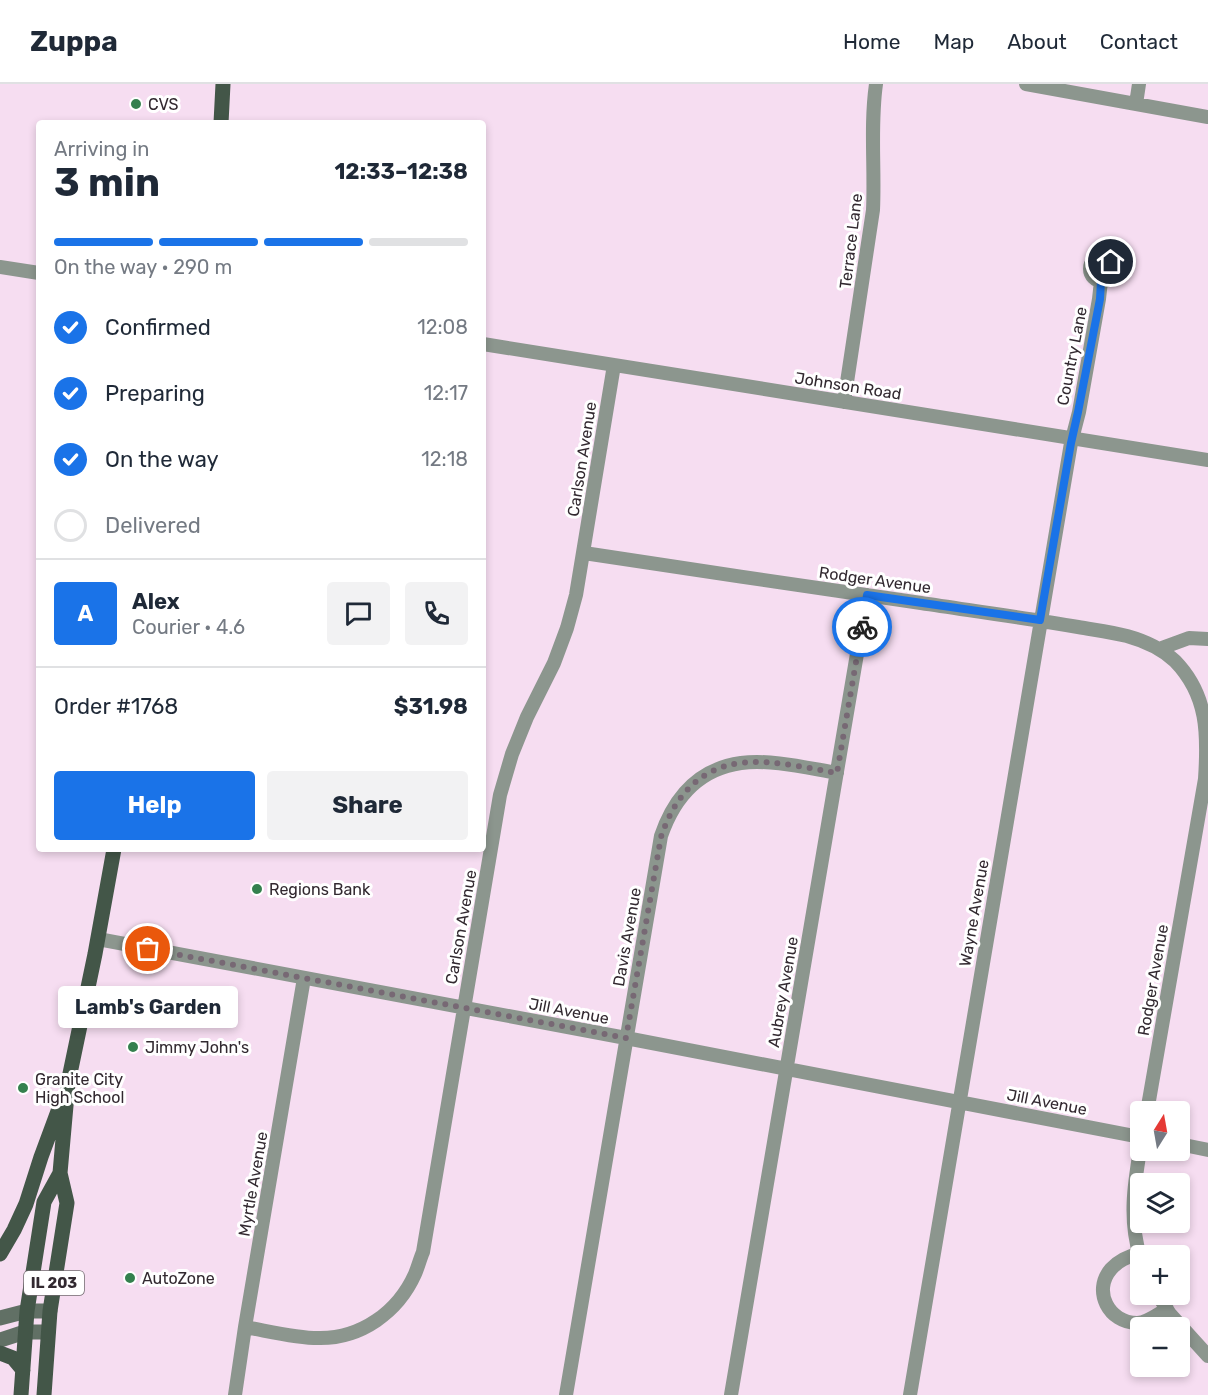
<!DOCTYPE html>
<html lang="en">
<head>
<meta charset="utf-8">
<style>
  :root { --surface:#fff; --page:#f2f2f3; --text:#1f2937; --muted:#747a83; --line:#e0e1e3; --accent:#1a73e8 }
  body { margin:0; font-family:Rubik,sans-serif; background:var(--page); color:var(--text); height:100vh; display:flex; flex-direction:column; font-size:22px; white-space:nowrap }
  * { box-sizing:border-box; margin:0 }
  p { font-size:20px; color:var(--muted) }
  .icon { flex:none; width:33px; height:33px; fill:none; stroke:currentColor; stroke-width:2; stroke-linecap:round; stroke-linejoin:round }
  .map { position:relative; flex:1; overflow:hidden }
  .drawer { position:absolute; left:36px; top:36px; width:450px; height:732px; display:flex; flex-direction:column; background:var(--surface); border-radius:6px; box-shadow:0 3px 9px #0003 }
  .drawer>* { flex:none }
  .needle { width:39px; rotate:11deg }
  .buttons { position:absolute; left:1130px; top:1017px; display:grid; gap:12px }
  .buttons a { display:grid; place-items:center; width:60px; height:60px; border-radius:6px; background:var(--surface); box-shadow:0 3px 9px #0003; font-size:30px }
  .pin { position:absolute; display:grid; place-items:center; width:51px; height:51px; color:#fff; margin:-26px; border:3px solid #fff; border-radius:50%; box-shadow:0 2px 6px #0007 }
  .courier { position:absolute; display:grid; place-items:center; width:60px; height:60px; margin:-30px; border:4px solid #1a73e8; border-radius:50%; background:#fff; color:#222; box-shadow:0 2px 8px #0007 }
  .bubble { position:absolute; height:42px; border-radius:6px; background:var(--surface); box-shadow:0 3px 9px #0003; font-size:20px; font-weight:700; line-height:42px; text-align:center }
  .headline em { font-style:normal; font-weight:700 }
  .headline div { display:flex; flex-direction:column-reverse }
  .headline { display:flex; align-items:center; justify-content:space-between; height:102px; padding:0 18px }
  h1 { font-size:39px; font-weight:700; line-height:45px }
  .bar { display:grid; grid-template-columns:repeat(4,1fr); gap:9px 6px; align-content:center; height:72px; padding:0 18px }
  .bar i { height:8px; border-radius:4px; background:var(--line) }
  .bar .on { background:var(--accent) }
  .bar p { grid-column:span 4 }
  .line { display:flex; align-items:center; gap:15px; padding:0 18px; border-top:2px solid var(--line) }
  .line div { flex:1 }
  .round { display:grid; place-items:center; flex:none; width:63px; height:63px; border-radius:6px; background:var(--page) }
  ol { padding:0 18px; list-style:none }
  li { display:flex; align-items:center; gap:18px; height:66px }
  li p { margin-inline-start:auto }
  li .icon { padding:6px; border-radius:50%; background:var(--accent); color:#fff; stroke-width:4 }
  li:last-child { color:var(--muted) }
  li i { width:33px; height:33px; border:3px solid var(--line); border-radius:50% }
  .cta { display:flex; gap:12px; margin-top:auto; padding:12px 18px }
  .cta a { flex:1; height:69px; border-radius:6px; background:var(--accent); color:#fff; font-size:24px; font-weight:700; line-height:69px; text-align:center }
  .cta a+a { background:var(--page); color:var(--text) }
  header { display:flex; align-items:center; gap:36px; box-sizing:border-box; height:84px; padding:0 30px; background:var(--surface); border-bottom:2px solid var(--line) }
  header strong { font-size:28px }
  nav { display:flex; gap:33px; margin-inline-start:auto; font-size:21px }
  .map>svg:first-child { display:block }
</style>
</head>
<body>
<header>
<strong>Zuppa</strong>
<nav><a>Home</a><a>Map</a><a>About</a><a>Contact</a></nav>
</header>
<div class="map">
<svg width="1208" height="1311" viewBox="0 0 1208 1311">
  <rect width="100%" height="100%" fill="#f6ddf1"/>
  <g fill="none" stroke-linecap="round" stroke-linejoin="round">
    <!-- street -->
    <path stroke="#8c968e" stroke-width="14" d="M1026,0L1208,33
      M1136,20L1139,0
      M1090 185a12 12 0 1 1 24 0a12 12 0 1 1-24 0Z
      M0,183L39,189
      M483,260L1208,376
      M844,318L873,126C875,84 870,42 876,0
      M584,469C696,486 809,503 921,519C974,527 1026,534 1078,543C1095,546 1111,548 1127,552C1145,557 1162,565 1175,577C1208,611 1208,650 1205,695L1147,1028
      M1159,565L1189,554L1208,555
      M98,855L626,954L1140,1053
      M1179,1060L1208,1066
      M1139,1169C1128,1173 1119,1176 1111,1185C1092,1207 1109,1239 1137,1239C1147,1239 1158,1230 1167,1225
      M1140,1172C1129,1136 1134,1102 1140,1066
      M1157,1210L1170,1230L1208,1272
      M245,1243C268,1247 296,1254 318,1254C361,1255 398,1228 415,1190C418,1183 420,1175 423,1168L500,711L512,670L527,633L554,579L567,544L576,511L614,281
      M235,1311L245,1243L304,894
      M566,1311L661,752C674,714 698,685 741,679C771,675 807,684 837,689
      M731,1311L867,511
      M910,1311L1071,359L1079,328L1099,215L1101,197"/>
    <!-- secondary -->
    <path stroke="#617065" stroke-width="15" d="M0,1234L27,1227H50
      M0,1256L25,1248H48"/>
    <!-- primary -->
    <path stroke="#435648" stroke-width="15" d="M221,39L223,0
      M0,1170L14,1146L26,1120L41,1073L61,1019
      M0,1269L13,1274L23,1286
      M21,1311L27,1227L44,1118L60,1089
      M44,1311L50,1227L67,1119L60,1089L68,999L95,870L114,765"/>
  </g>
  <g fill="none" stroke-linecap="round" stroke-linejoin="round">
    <!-- done -->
    <path stroke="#776874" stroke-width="6" stroke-dasharray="0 10.8" d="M148,865L626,954L661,753C674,714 698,684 741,679C772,675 806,684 837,689L862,543"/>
    <!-- route -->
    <path stroke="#1a73e8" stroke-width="8" d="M862,543L867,511L1040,536L1071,359L1078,328L1100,215L1101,197C1111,196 1116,188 1111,178"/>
  </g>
  <!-- markers -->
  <g fill="#34804e" stroke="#fff" stroke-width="2">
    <circle cx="136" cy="20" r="6"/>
    <circle cx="257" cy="805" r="6"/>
    <circle cx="133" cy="963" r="6"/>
    <circle cx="23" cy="1004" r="6"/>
    <circle cx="130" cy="1194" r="6"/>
  </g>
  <g text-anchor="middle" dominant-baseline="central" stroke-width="6" stroke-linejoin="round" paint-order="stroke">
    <!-- shield labels -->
    <rect fill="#fff" stroke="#70696e" stroke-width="1.5" x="24" y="1187" width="60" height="24" rx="4.5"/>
    <g font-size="15" font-weight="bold" fill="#322930">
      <text x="54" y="1199">IL 203</text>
    </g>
    <!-- poi labels -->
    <g font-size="16" fill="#322930" stroke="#fff" text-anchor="start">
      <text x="148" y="20">CVS</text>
      <text x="269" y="805">Regions Bank</text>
      <text x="145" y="963">Jimmy John's</text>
      <text x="35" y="995">Granite City<tspan x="35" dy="18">High School</tspan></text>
      <text x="142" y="1194">AutoZone</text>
    </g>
    <!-- street labels -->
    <g font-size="16" fill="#322930" stroke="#fff">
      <text transform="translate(851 157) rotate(-83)">Terrace Lane</text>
      <text transform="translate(1072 272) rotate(-79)">Country Lane</text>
      <text transform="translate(848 302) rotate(9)">Johnson Road</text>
      <text transform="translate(582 375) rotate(-81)">Carlson Avenue</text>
      <text transform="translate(875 496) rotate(8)">Rodger Avenue</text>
      <text transform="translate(974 829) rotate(-80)">Wayne Avenue</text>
      <text transform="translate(461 843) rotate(-80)">Carlson Avenue</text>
      <text transform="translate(627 853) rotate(-80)">Davis Avenue</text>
      <text transform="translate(1153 896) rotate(-80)">Rodger Avenue</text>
      <text transform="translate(783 908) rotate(-80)">Aubrey Avenue</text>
      <text transform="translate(569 927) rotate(11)">Jill Avenue</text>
      <text transform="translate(1047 1018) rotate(11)">Jill Avenue</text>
      <text transform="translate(253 1100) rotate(-80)">Myrtle Avenue</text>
    </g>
  </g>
</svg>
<div class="buttons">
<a><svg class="needle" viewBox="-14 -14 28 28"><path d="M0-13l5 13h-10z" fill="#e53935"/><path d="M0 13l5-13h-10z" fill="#747a83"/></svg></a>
<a><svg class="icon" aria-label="layers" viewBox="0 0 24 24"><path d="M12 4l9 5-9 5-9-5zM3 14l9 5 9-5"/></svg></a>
<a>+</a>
<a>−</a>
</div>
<div class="pin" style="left:148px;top:865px;background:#ea580c"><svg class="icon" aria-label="bag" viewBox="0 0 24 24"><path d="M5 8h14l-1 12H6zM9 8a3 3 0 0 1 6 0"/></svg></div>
<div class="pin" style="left:1111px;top:178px;background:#1f2937"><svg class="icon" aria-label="home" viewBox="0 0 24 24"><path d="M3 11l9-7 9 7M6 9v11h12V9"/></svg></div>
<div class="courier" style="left:862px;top:543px"><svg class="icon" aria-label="bike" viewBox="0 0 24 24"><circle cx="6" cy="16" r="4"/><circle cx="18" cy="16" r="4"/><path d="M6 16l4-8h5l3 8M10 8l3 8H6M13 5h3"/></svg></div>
<div class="bubble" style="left:58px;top:902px;width:180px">Lamb's Garden</div>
<section class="drawer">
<div class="headline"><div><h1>3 min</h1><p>Arriving in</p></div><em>12:33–12:38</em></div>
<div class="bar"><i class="on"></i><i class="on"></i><i class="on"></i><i></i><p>On the way · 290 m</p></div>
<ol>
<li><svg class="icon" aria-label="check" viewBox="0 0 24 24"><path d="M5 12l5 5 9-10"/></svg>Confirmed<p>12:08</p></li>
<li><svg class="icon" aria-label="check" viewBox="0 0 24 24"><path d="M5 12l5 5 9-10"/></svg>Preparing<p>12:17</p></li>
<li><svg class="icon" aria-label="check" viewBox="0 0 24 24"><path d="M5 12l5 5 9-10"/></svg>On the way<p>12:18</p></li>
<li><i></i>Delivered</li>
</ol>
<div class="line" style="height:108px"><b class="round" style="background:var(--accent);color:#fff">A</b><div><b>Alex</b><p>Courier · 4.6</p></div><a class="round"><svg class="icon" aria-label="chat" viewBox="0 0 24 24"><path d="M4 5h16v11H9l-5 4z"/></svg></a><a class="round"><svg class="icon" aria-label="phone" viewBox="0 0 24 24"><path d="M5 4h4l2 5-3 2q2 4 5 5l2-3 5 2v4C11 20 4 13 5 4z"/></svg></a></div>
<div class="line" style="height:78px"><div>Order #1768</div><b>$31.98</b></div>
<div class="cta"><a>Help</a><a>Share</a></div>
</section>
</div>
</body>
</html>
